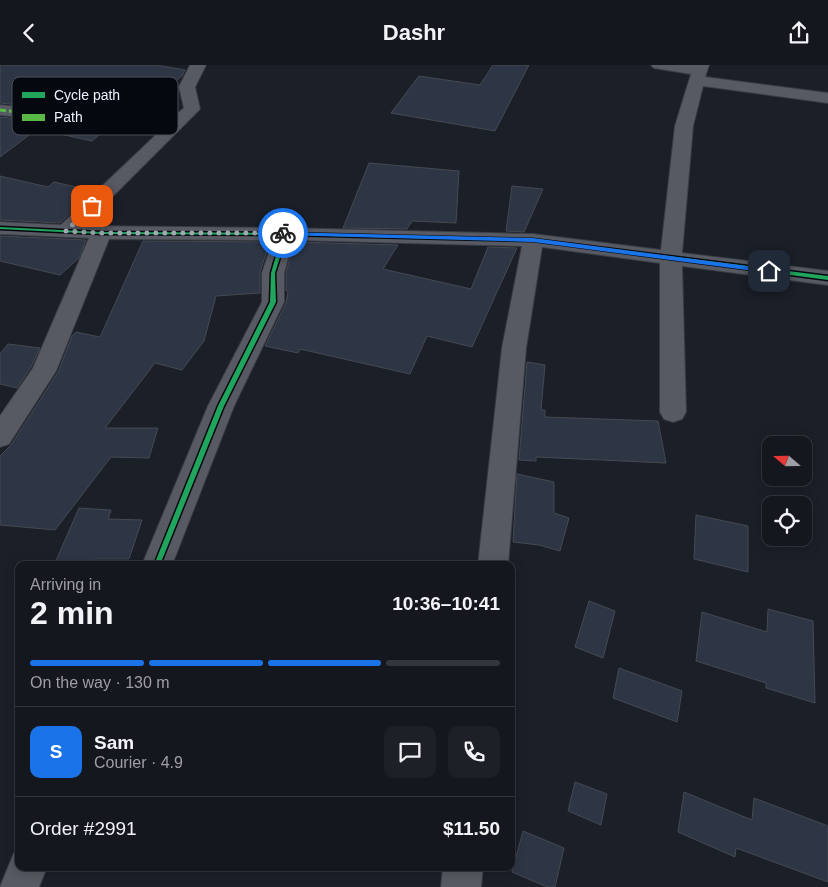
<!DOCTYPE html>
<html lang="en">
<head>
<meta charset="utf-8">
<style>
  :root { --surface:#14171e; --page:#1d2027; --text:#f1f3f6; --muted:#9d9fa4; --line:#33363c; --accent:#1a73e8 }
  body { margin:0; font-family:Arial,sans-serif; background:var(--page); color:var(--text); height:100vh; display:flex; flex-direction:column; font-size:19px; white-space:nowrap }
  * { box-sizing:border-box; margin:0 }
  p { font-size:16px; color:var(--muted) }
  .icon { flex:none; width:28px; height:28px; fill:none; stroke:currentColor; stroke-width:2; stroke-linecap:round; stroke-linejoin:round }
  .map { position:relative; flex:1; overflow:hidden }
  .details { position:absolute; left:15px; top:496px; width:500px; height:310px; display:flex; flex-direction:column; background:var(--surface); border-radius:10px; box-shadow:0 2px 12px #0003,0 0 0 1px var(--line) }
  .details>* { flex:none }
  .needle { width:32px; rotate:290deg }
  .buttons { position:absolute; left:762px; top:371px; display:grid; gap:10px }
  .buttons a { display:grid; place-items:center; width:50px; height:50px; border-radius:10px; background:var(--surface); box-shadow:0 2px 12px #0003,0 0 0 1px var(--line); font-size:25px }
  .pin { position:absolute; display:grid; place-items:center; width:42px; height:42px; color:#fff; margin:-21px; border-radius:10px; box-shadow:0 2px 8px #0006 }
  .courier { position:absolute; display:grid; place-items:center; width:50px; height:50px; margin:-25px; border:4px solid #1a73e8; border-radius:50%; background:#fff; color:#222; box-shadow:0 1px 6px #0007 }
  .summary em { font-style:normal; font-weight:600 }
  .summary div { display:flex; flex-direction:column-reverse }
  .summary { display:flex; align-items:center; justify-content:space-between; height:85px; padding:0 15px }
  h1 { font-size:32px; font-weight:600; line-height:38px }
  .bar { display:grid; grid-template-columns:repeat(4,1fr); gap:8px 5px; align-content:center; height:60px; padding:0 15px }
  .bar i { height:6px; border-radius:4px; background:var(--line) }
  .bar .on { background:var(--accent) }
  .bar p { grid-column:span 4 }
  .line { display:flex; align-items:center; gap:12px; padding:0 15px; border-top:1px solid var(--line) }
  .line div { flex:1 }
  .round { display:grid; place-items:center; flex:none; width:52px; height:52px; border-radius:10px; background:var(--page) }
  header { display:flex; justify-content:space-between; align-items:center; height:65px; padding:0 15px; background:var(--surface); font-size:22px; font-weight:600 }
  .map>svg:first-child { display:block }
</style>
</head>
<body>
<header><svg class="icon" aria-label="back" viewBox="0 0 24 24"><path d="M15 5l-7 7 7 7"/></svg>Dashr<svg class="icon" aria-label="share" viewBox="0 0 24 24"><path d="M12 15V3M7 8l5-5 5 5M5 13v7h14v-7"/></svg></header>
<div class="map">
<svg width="828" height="822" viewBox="0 0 828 822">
  <rect width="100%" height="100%" fill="#1b1f28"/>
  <!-- building -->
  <path fill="#2e3646" stroke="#454951" d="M0,0H156L185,5L182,11L136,48L128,47L122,51L0,38Z
    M493,0H529L495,66L391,48L419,11L480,20Z
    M0,52L106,64L92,76L37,64L0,92Z
    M369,98L459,106L456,158L412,156L407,164L343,163Z
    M0,111L48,122L54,117L94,126L60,158L0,155Z
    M512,121L543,124L524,167L506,166Z
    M0,171L86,175L79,193L60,210L0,196Z
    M143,176L270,177L260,207V228L216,231L204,276L182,305L155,298L105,363H158L149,393L111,392L55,465L0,460V391L11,380L58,307L72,271L76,267L100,272Z
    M294,177L398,180L383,204L471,224L488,182L517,183L472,282L427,271L410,309L300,284L298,288L265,281L286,238L288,226H286V208Z
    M8,279L40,283L31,302L17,323L0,319V289Z
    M527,297L545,300L541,345H545V352L658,356L666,398L536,392V396L519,395Z
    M517,409L554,417V448L569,453L560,486L539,480L513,477Z
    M79,443L111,445L108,454L142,455L129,494H92L89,500H54Z
    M696,450L748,461V507L694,494Z
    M589,536L615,546L603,593L575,582Z
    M768,544L813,556L815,638L766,623V618L696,596L702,547L767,567Z
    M619,603L682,626L677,657L613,633Z
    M575,717L607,729L601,760L568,746Z
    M684,727L752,755L754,733L828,761V817L736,783L735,792L678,767Z
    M523,766L564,783L555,822H547L512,807Z"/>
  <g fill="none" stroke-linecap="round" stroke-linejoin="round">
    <defs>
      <path id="minor" d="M190,0H206L195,22L200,44L83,161L285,163L533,169L661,185L675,61L691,9L654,3L651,0H709L705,12L828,28V38L703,21L693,61L682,188L828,206V220L682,201L686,347L682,354L673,357L664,354L660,347V198L542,182L526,283L508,500H478L502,283L522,181L293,175L284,208V237L234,341L172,500H142L208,341L262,237V208L273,175L109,174L56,306L9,379L0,382V351L33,303L89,173L0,169V157L61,160L158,68L0,50V40L167,58L184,43L179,22Z
        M19,786V802H47L39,822H0L14,788Z
        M443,802H483L481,822H441Z"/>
    </defs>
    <!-- minor casing -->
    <use href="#minor" stroke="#383c44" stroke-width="2"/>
    <!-- minor -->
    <use href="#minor" fill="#575a62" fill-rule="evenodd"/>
    <!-- quiet -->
    <path stroke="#58b947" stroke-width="3" stroke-dasharray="6 3" stroke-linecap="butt" d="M0,45L171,64"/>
    <defs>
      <path id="cycleway" d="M0,162L101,167L285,168L533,174L828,211V215L533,176L287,170L275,208L276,237L224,341L160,500H154L218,341L270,237L271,208L282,170L101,169L0,164Z"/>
    </defs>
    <!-- cycleway casing -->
    <use href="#cycleway" stroke="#05080f" stroke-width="3"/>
    <!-- cycleway -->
    <use href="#cycleway" fill="#20a55d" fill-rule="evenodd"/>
  </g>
  <!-- route -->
  <path fill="#1a73e8" d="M281,167L533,173L769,204L772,206L769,208L533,177L283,170Z"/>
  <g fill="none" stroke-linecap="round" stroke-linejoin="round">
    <!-- done -->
    <path stroke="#a2a8b2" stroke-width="5" stroke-dasharray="0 9" d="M92,141L66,166L101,168H283"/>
  </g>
  <!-- legend -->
  <rect x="12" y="12" width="166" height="58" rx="8" fill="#05080f" stroke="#4a4e56" stroke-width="1"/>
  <rect x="22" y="27" width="23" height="6" fill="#20a55d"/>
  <rect x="22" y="49" width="23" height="7" fill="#58b947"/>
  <g font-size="14" fill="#ebf1fd">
    <text x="54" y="35">Cycle path</text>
    <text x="54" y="57">Path</text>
  </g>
</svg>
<div class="buttons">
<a><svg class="needle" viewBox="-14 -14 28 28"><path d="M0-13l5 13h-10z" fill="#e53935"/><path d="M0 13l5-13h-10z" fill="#9d9fa4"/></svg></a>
<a><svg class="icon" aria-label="locate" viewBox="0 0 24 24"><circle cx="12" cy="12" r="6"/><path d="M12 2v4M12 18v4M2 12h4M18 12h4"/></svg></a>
</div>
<div class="pin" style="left:92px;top:141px;background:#ea580c"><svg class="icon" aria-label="bag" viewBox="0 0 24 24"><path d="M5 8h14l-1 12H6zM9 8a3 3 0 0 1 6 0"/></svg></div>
<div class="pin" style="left:769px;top:206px;background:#1f2937"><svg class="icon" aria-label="home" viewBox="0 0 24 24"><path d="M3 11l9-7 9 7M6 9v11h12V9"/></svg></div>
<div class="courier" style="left:283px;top:168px"><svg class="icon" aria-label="bike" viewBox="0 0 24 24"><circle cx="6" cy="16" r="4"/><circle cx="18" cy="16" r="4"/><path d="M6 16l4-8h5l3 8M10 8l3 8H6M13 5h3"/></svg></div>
<section class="details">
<div class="summary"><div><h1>2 min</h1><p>Arriving in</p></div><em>10:36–10:41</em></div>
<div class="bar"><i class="on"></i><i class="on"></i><i class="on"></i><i></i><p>On the way · 130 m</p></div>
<div class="line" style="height:90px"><b class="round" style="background:var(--accent);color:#fff">S</b><div><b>Sam</b><p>Courier · 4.9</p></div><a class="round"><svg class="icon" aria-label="chat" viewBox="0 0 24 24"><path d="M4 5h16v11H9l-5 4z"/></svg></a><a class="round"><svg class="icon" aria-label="phone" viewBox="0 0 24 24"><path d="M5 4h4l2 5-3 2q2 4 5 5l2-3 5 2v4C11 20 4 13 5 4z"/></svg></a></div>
<div class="line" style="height:65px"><div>Order #2991</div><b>$11.50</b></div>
</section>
</div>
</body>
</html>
